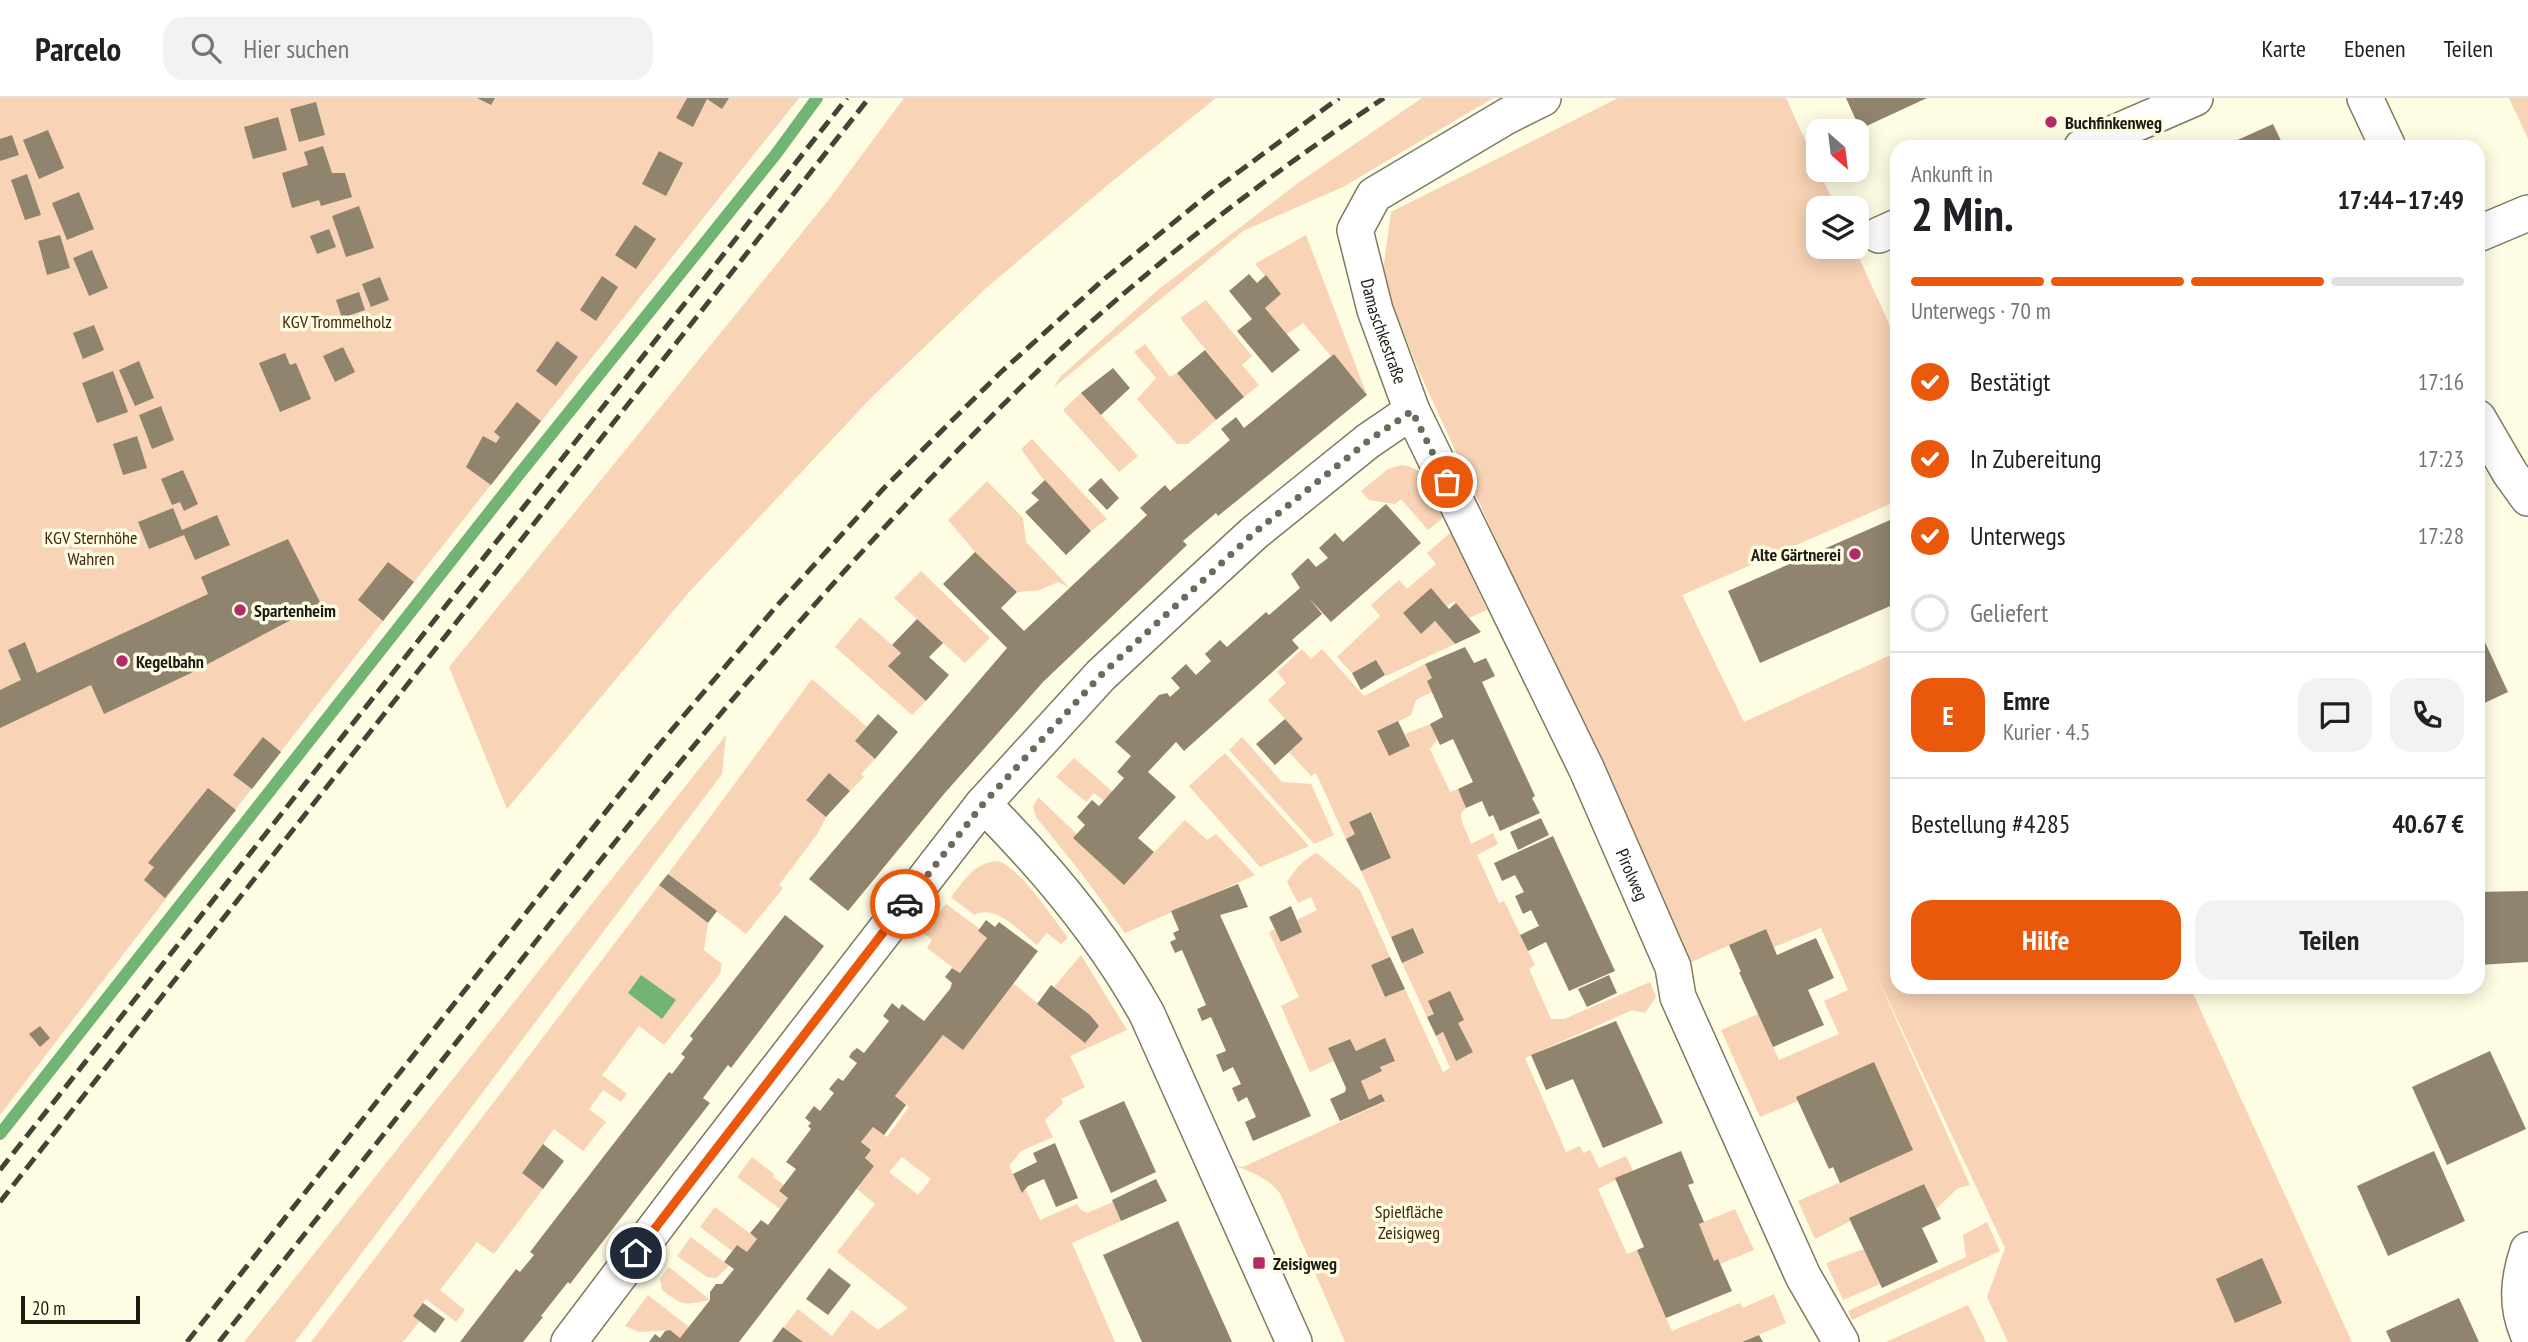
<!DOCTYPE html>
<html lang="de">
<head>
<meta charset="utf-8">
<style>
  :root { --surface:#fff; --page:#f2f2f2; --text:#202124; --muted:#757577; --line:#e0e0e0; --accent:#ea580c }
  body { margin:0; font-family:"PT Sans Narrow",sans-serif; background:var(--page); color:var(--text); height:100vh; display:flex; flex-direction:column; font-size:26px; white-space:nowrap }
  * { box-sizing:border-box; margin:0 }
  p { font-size:23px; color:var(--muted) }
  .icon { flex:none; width:38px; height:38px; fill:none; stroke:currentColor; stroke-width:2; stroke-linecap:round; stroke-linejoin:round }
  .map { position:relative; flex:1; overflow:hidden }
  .details { position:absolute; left:1890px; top:42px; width:595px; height:854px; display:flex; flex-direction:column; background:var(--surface); border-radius:21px; box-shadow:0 4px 18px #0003 }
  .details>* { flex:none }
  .needle { width:46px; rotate:152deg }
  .fabs { position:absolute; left:1806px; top:21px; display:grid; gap:14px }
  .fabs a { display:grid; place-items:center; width:63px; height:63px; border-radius:14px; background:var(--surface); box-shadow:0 4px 18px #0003; font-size:35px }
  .scale { position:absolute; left:21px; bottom:18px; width:119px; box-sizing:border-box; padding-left:7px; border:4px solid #1c1b12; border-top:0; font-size:19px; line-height:24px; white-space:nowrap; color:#1c1b12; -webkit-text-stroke:5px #fefce2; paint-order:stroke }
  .pin { position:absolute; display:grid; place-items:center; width:60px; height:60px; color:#fff; margin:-30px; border:4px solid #fff; border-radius:50%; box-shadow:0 2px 7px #0007 }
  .courier { position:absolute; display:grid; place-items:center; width:70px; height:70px; margin:-35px; border:5px solid #ea580c; border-radius:50%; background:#fff; color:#222; box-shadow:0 2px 9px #0007 }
  .head em { font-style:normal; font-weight:700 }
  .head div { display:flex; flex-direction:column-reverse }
  .head { display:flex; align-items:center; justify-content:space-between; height:119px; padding:0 21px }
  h1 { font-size:46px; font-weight:700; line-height:52px }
  .bar { display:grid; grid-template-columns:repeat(4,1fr); gap:10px 7px; align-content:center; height:84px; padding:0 21px }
  .bar i { height:9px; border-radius:5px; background:var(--line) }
  .bar .current { background:var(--accent) }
  .bar p { grid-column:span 4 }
  .line { display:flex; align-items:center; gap:18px; padding:0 21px; border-top:2px solid var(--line) }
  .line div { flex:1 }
  .round { display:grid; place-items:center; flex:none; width:74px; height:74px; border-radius:21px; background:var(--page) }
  ol { padding:0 21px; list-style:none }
  li { display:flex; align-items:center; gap:21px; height:77px }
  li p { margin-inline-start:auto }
  li .icon { padding:7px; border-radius:50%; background:var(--accent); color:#fff; stroke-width:4 }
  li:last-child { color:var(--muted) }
  li i { width:38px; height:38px; border:4px solid var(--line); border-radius:50% }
  .action { display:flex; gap:14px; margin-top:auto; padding:14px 21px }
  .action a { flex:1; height:80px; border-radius:21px; background:var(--accent); color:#fff; font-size:28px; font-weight:700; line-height:80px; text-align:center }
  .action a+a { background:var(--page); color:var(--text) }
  header { display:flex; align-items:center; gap:42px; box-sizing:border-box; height:98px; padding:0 35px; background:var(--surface); border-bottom:2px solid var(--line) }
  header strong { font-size:33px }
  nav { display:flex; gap:38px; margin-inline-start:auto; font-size:24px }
  .search { width:490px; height:63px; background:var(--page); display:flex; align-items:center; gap:18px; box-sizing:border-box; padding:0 24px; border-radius:21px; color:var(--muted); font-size:26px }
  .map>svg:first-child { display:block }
</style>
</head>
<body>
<header>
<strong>Parcelo</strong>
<div class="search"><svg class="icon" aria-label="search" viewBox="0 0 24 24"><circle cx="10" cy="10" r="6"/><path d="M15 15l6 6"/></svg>Hier suchen</div>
<nav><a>Karte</a><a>Ebenen</a><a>Teilen</a></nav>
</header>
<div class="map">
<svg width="2528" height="1244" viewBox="0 0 2528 1244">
  <rect width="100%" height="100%" fill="#fefce2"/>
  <!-- green -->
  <path fill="#f8d3b5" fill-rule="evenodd" d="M0,0H799C530,337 261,674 0,1017Z
    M904,0H1216L1110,85L985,191L869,302L690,493L507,711L449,569L827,104Z
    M1422,0H1493L1343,89L1243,133L1053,290L1061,278L1159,191L1234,134L1298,85Z
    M1618,0H1786L1836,110H1818V149H1854L1897,243V403L1682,497L1744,624L1897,554V889H2190L2352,1244H2008L1987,1199L2005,1150L1873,870L1970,1087L1958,1090L1936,1111L1924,1086L1850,1120L1851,1123L1815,1141L1798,1103L1913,1052L1798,1003L1760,1019L1721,932L1758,916L1779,962L1839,936L1824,903L1848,892L1821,830L1774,849L1765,831L1685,867L1603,675L1418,271L1382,180L1391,114Z
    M2509,0H2528V41Z
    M1306,137L1367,297L1334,256L1331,258L1303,225L1287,236L1265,210L1281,196L1255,166Z
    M1206,202L1252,258L1242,267L1259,287L1244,299L1180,220Z
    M1145,246L1170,279L1177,275L1216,322L1188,346H1177L1137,301L1156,280L1134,254Z
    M1081,295L1138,358L1119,374L1063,312Z
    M1032,341L1107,421L1091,433L1040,377L1021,351Z
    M1402,367C1429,370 1434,397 1444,419L1428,432L1401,401L1395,406L1369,402L1361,393L1388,371Z
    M987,383L1023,420L1026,444L1070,490L1058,484L1040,492L1017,494L975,454L948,422Z
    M1451,434L1487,512L1469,520L1454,503L1447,508L1431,491L1403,515L1421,536L1435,523L1455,546L1386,578L1376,562L1352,575L1337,559L1380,518L1371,507L1399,482L1407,491L1436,466L1427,455Z
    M921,473L990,540L965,565L894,500Z
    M860,519L901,555L889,569L926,603L912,617L835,549Z
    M1302,551L1311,561L1322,551L1364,598L1425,566L1432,580L1427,583L1432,594L1416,602L1411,617L1377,634L1389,658L1410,648L1405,636L1430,626L1437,642L1430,651L1450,694L1458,691L1466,710L1461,715C1460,724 1468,736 1471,746L1493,735L1498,746L1477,757L1499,805L1504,803L1535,867L1529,871L1551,921H1564L1650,884L1656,899L1645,915L1632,912L1525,960L1566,1054L1580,1048L1583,1055L1590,1052L1599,1070L1626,1058L1633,1073L1598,1091L1627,1156L1637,1152L1672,1233L1740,1205L1743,1210L1774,1196L1786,1225L1742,1244H1345L1281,1097C1268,1079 1251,1074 1231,1066L1243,1069L1384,1004L1369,1002L1361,983L1382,973L1380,969L1395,963L1385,940L1356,953L1349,941L1328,950L1334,963L1310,974L1281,908L1299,899L1269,834L1275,831L1281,844L1302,833L1297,822L1317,812L1311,799L1298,805L1287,784C1295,772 1303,761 1317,755L1360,792L1390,859L1371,867L1385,899L1405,891L1443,974L1450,970L1436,938L1443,934L1456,962L1473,954L1458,925L1434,916L1427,919L1402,865L1424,855L1414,830L1391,840L1361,773L1391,760L1372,714L1350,723L1355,736L1346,741L1316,675L1311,678L1289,654L1303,641L1268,602L1286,585L1277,574Z
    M812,581L867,629L855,643L875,661L861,676L864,679L850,693L829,675L806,701L826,719L818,735L779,787L783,790L746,836L668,776Z
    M726,637L722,676L295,1244H244Z
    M1242,639L1282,684L1311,686L1334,737L1314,746L1229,652Z
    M1225,655L1309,748L1260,769L1189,688Z
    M1074,660L1113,694L1104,703L1094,695L1086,704L1056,679Z
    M1038,699L1077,736L1073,740L1124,786L1185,722L1207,742L1216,736L1255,777L1125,835L1082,776L1036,719L1033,709Z
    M998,763C1021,771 1052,819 1068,840L1061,846L1047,835L1037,847C1020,834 996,805 974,817L951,799C965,782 973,765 998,763Z
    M659,787L708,825L704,852L722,866L720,876L664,947L639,928L602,977L627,996L621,1004L603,992L589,1011L606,1024L583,1053L554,1031L522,1075L543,1091L494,1156L477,1144L440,1192L465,1212L456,1224L426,1201L413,1218L420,1223L403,1244H311Z
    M946,806L980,831L978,833L987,840L960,875L927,850L932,842L923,835Z
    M1081,857L1127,932L1070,958L1085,989L1061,1001L1063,1005L1045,1022L1053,1039L1021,1053L1009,1068L1022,1094L1026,1092L1040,1122L1077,1106L1081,1112L1087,1115L1113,1104L1121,1123L1072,1145L1115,1244H803L784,1229L798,1211L832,1238L852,1212L878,1232L908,1210L837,1154L875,1106L857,1091L874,1068L865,1060L871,1052L861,1044L873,1029L887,1039L909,1009L895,998L943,937L962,951L1013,885L1085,944L1098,928L1090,917L1054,889ZM902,1059L931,1081L918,1097L889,1074Z
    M752,1059L774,1076L773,1079L784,1087L779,1094L788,1100L780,1111L737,1079Z
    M715,1109L757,1141L747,1154L737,1147L732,1153L700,1129Z
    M1735,1111L1754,1152L1720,1166L1718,1162L1714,1163L1699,1126Z
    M1987,1124L2000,1153L1852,1222L1848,1213L1966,1159L1963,1137Z
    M691,1139L729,1168L716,1180L707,1179L677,1158Z
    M1864,1151L1880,1186L1843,1202L1826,1165Z
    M669,1169L710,1202C683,1207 685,1209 662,1192L660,1181Z
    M648,1197L689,1229L680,1240L670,1232L639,1234L625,1228Z
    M1968,1207L1986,1244H1886Z"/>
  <!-- water -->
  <path fill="#72b474" d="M641,877L676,902L662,921L628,895Z"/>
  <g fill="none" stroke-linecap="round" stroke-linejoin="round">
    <!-- stream -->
    <path stroke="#72b474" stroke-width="12" d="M0,1036L517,379L776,56L817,0"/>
  </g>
  <!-- building -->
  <path fill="#90846f" d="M477,0H495L491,7Z
    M687,0H729L722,11L707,1L693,29L676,20Z
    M1846,0H1927L1860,31Z
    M316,4L325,37L299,44L290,11Z
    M278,19L287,52L253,61L244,29Z
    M2273,26L2284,49H2222Z
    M48,32L64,70L39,81L23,42Z
    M12,37L19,57L0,63V41Z
    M323,48L332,75H345L352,99L321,108L319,102L292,110L282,75L308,67L304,54Z
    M659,53L683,65L666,98L642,86Z
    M27,76L41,117L25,122L11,82Z
    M79,94L94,131L67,142L52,105Z
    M359,108L374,150L346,159L332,118Z
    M635,127L656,141L636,171L615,157Z
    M329,131L336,149L317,156L310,138Z
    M60,137L70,170L47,177L38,143Z
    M92,152L108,190L89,198L73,160Z
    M1249,176L1257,185L1266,177L1281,196L1265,210L1300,252L1272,275L1237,233L1252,221L1229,193Z
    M602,178L618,189L596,223L580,212Z
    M380,179L389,202L371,209L362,186Z
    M359,194L365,212L342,220L336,202Z
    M94,227L104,252L83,261L73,235Z
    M557,243L578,259L556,288L536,273Z
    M343,249L355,274L335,284L323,258Z
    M1205,252L1244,299L1216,322L1177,275Z
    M285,255L290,267L296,265L311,301L280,314L259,265Z
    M1334,256L1367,297L1218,418L1216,415L1183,443L1187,447L1043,584L944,696L848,813L809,781L1007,550L943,486L975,454L1017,494L1001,510L1024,533L1147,417L1140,410L1165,387L1170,393L1230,342L1221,331L1236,319L1244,330Z
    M139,263L154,300L135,308L119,272Z
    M1113,270L1130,290L1101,317L1081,295Z
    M113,273L128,314L97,325L82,285Z
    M517,304L541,323L491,387L466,369L483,338L496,345L500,339L494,334Z
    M161,308L174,342L152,351L139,317Z
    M137,338L147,370L123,377L113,346Z
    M183,372L198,406L184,413L180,404L172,407L161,381Z
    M1101,380L1119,400L1107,412L1088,392Z
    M1045,382L1091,433L1066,457L1025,414L1039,402L1031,395Z
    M1386,406L1421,445L1331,524L1309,500L1322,516L1292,542L1299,550L1184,653L1176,644L1148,674L1176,699L1138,740L1154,754L1124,787L1073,740L1085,727L1077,719L1092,702L1099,708L1124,680L1117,674L1131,658L1115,644L1159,597L1167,595L1170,599L1180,590L1171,580L1186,566L1196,577L1211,563L1205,556L1220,542L1227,549L1266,514L1269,517L1300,490L1291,476L1308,460L1316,469L1328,460L1319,450L1335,435L1343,444Z
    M173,410L182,432L217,417L230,447L195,462L184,437L149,451L138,424Z
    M1897,419V505L1760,565L1728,493Z
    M288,441L321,506L189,576L104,616L91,587L0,630V592L21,582L8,552L25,544L37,575L208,496L201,479Z
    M388,464L414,484L383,523L358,502Z
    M1431,490L1449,511L1456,505L1481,534L1455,546L1435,523L1421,536L1403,515Z
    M917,521L943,545L929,559L949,577L926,603L888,568L901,555L892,547Z
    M2478,529L2508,594L2478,608Z
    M1465,549L1474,565L1486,560L1495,578L1482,584L1535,698L1532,700L1540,715L1500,733L1493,717L1489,719L1482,703L1466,710L1458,691L1473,684L1453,641L1440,647L1430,626L1443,619L1427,583L1432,580L1425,566Z
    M1376,562L1385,577L1361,592L1352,575Z
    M878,616L898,634L875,661L855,643Z
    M1285,621L1303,641L1275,667L1256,646Z
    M1398,623L1410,648L1389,658L1377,633Z
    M263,639L281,654L252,691L233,677Z
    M829,675L850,693L826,719L806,702Z
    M208,690L236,712L165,800L144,782L154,769L148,765Z
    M1371,714L1391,760L1361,773L1346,741L1355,736L1349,724Z
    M1541,720L1549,737L1518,752L1510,734Z
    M1553,738L1615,873L1569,893L1546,844L1528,853L1520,837L1539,828L1531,812L1523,816L1515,798L1524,794L1515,777L1502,783L1494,765Z
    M668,776L717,813L708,825L659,787Z
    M1238,786L1248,809L1220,817L1311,1018L1253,1043L1245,1024L1256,1019L1247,999L1238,1004L1232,990L1241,986L1233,969L1223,974L1216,957L1226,953L1211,919L1202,923L1197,911L1206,907L1182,852L1175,855L1170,844L1176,841L1173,835L1179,832L1171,813Z
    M2528,793V864L2478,867V794Z
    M1291,808L1302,834L1281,844L1269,819Z
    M785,817L824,848L731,970L728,967L703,1000L710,1005L570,1186L568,1184L541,1218L543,1219L523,1244H460L516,1171L520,1174L534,1157L530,1154L553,1124L669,974L672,976L685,959L681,956L693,941L690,938Z
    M986,822L995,829L999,824L1038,853L963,952L943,937L895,998L906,1007L884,1037L873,1029L861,1044L871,1052L865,1060L874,1068L739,1244H649L655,1236L660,1240L665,1233L670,1232L680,1240L710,1202V1194L716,1186H722L734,1171L724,1164L737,1147L747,1154L757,1141L750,1135L761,1122L768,1127L788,1100L779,1093L796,1071L786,1064L811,1031L808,1028L811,1025L805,1020L814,1008L820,1013L834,995L829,991L838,980L843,983L857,965L849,959L852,954L857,950L864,955L889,923L883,918L892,905L899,911L902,906L924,923L950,891L952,885L945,879L952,870L960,875L987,840L978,833Z
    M1413,830L1424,855L1402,865L1391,839Z
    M1766,831L1777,857L1816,840L1834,880L1808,892L1824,927L1773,949L1739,874H1741L1729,847Z
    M1390,859L1405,891L1385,899L1371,867Z
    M1609,877L1617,895L1587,909L1578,891Z
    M1051,887L1090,917L1099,928L1085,945L1037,906Z
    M1450,893L1464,922L1458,925L1473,954L1456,963L1443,934L1436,938L1427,919L1434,916L1428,903Z
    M1616,923L1663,1025L1603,1050L1573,981L1546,992L1531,957Z
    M40,928L50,940L40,949L29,936Z
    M1385,940L1395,963L1380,969L1382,973L1361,983L1369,1002L1381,996L1385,1003L1340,1023L1330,1001L1345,994L1346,990L1328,950L1350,941L1356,953Z
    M2490,953L2526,1031L2447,1067L2412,989Z
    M1874,964L1913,1052L1840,1085L1833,1069L1829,1071L1796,999Z
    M1124,1003L1156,1074L1111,1095L1079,1023Z
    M1055,1045L1078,1100L1056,1109L1044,1081L1028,1088L1022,1095L1013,1076L1037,1064L1033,1055Z
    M543,1046L564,1063L543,1091L522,1075Z
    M1681,1053L1694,1085L1688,1087L1704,1124L1699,1126L1714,1163L1718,1161L1732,1193L1666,1220L1637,1152L1644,1149L1615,1080Z
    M2434,1053L2465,1123L2388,1158L2357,1088Z
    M1156,1081L1167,1103L1121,1123L1112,1102Z
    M1924,1086L1941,1121L1922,1130L1938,1164L1882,1190L1849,1120Z
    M1178,1123L1212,1199L1232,1244H1142L1103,1157Z
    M2262,1160L2282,1205L2235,1225L2216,1181Z
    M829,1170L851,1187L828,1217L806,1201Z
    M2459,1200L2479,1244H2391L2386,1233Z
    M423,1205L445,1221L435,1235L413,1218Z
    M783,1229L803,1244H772Z
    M1759,1237L1763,1244H1742Z"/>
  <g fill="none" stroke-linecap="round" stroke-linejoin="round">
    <defs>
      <g id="minor">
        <path id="s1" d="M1543,0L1507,18L1374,97L1355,132L1375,212L1412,313L1587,672L1673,869L1678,899L1803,1178L1841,1244"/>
        <path d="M2365,0L2388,49"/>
        <path d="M2082,49L2195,0"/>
        <path d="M2478,136L2528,115"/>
        <path d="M1879,137L1897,129"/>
        <path d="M2478,320L2510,375L2528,400"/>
        <path d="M983,706C1046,769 1104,838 1147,916L1294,1244"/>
        <path d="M2528,1152C2518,1182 2516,1208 2528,1236"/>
        <path d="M569,1244L687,1088L983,706L1101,577L1190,494L1254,435L1368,343L1412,313"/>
      </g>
    </defs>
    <!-- minor casing -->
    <use href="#minor" stroke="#7c7a63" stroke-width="38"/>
    <!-- minor -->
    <use href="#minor" stroke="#fff" stroke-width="35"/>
    <!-- rail -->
    <path stroke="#444337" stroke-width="5" stroke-dasharray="14 7" stroke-linecap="butt" d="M0,1072L847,0
      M0,1104L869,0
      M187,1244L653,654L774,511L884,390L1000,275L1103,182L1210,95L1339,0
      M219,1244C319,1118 419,992 518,866C675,667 834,472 1015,295C1127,185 1254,87 1384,0"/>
  </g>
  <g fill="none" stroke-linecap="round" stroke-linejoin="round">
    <!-- done -->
    <path stroke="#6b6a5b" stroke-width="7" stroke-dasharray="0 12.6" d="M905,806L983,706L1101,577L1254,435L1368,343L1412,313L1447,384"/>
    <!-- route -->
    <path stroke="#ea580c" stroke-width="9" d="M636,1155L905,806"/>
  </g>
  <!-- markers -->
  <g fill="#b32a69" stroke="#fefce2" stroke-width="2.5">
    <circle cx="2051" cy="24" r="7"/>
    <circle cx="1855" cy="456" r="7"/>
    <circle cx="240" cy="512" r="7"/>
    <circle cx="122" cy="563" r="7"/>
    <rect x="1252" y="1158" width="14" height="14" rx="3.5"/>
  </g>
  <g text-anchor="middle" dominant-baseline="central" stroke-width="7" stroke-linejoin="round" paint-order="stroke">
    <!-- poi labels -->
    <g font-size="18" font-weight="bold" fill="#1c1b12" stroke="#fefce2" text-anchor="start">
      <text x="2065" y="24">Buchfinkenweg</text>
      <text x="1841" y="456" text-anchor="end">Alte Gärtnerei</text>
      <text x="254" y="512">Spartenheim</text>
      <text x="136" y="563">Kegelbahn</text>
      <text x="1273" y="1165">Zeisigweg</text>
    </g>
    <!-- park labels -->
    <g font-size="18" fill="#42260c" stroke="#fefce2">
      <text x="337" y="223">KGV Trommelholz</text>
      <text x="91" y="439">KGV Sternhöhe<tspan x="91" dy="21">Wahren</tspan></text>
      <text x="1409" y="1113">Spielfläche<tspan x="1409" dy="21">Zeisigweg</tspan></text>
    </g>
    <!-- street labels -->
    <g font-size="18" fill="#1c1b12" stroke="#fefce2">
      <text stroke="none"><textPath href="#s1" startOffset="340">Damaschkestraße</textPath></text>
      <text stroke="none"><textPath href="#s1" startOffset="938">Pirolweg</textPath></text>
    </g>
  </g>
</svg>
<div class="fabs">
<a><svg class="needle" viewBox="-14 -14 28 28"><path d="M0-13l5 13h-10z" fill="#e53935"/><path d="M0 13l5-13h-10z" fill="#757577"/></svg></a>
<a><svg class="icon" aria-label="layers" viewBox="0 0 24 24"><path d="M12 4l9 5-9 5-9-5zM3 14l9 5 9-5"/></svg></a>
</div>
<div class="scale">20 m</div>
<div class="pin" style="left:1447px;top:384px;background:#ea580c"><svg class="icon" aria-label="bag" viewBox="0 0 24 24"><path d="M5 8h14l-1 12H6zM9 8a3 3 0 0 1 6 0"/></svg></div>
<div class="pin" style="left:636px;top:1155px;background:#1f2937"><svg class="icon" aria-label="home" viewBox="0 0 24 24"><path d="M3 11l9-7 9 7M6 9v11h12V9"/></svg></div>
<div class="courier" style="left:905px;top:806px"><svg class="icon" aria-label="car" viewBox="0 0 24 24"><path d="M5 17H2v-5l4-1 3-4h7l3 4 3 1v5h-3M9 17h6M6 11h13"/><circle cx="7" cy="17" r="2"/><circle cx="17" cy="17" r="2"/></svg></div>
<section class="details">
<div class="head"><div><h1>2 Min.</h1><p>Ankunft in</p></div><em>17:44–17:49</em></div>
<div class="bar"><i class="current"></i><i class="current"></i><i class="current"></i><i></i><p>Unterwegs · 70 m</p></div>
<ol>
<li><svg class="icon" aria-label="check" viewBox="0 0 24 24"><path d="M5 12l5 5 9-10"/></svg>Bestätigt<p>17:16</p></li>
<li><svg class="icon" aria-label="check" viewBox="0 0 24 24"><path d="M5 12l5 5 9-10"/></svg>In Zubereitung<p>17:23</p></li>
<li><svg class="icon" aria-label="check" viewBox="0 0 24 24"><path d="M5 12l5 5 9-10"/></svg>Unterwegs<p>17:28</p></li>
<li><i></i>Geliefert</li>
</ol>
<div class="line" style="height:126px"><b class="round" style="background:var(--accent);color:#fff">E</b><div><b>Emre</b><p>Kurier · 4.5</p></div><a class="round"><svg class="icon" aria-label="chat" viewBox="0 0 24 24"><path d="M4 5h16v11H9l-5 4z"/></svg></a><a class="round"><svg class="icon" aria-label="phone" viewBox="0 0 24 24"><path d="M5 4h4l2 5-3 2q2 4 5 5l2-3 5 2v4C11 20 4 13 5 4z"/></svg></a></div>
<div class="line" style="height:91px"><div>Bestellung #4285</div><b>40.67 €</b></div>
<div class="action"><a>Hilfe</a><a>Teilen</a></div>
</section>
</div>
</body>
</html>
